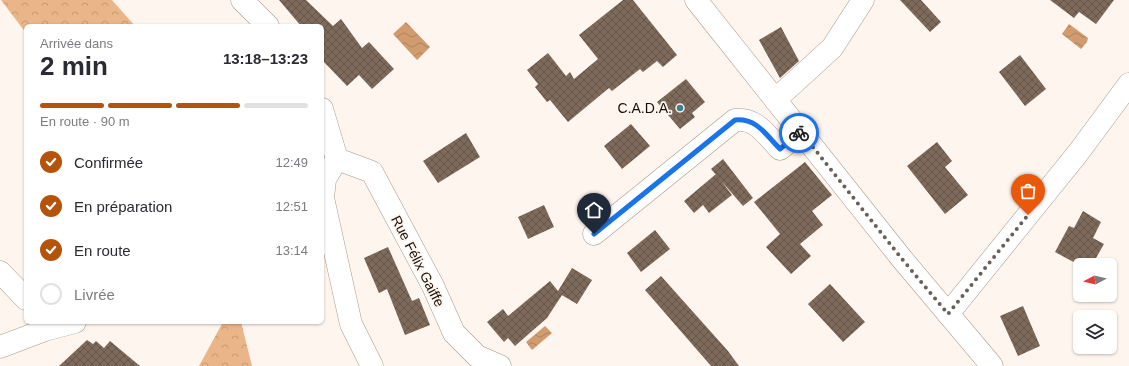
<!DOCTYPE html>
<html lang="fr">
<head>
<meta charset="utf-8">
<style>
  :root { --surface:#fff; --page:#f7f7f7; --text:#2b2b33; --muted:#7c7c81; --line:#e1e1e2; --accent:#b45309 }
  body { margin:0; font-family:Helvetica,sans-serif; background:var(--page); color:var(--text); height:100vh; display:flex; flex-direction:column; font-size:15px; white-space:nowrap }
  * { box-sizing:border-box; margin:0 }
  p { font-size:13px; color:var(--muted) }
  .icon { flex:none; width:22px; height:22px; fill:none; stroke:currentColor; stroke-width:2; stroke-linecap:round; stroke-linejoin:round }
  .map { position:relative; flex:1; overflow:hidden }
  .drawer { position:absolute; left:24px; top:24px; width:300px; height:300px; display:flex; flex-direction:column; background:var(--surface); border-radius:6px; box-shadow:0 1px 3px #0004 }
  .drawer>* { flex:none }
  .needle { width:26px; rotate:263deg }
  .controls { position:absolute; left:1073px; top:258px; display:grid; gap:8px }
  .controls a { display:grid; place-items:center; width:44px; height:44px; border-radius:6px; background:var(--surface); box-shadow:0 1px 3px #0004; font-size:20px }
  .pin { position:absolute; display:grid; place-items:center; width:34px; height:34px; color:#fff; margin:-41px -17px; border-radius:50% 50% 50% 0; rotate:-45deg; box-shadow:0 0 4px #0007 }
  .pin .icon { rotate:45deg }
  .courier { position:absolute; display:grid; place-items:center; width:40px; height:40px; margin:-20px; border:3px solid #1a73e8; border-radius:50%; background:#fff; color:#222; box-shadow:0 1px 5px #0007 }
  .head em { font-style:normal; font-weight:600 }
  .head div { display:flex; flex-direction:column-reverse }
  .head { display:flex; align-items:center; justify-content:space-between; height:68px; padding:0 16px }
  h1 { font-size:26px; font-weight:600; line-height:30px }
  .bar { display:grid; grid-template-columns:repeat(4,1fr); gap:6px 4px; align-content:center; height:48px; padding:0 16px }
  .bar i { height:5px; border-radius:3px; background:var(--line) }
  .bar .on { background:var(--accent) }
  .bar p { grid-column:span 4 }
  ol { padding:0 16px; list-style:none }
  li { display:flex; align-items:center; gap:12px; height:44px }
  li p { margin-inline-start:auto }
  li .icon { padding:4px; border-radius:50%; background:var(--accent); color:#fff; stroke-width:4 }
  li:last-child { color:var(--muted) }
  li i { width:22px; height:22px; border:2px solid var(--line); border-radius:50% }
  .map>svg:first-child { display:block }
</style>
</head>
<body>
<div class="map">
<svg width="1129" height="366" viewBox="0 0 1129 366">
  <defs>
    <pattern id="forest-crowns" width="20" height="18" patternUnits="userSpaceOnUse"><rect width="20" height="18" fill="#eab588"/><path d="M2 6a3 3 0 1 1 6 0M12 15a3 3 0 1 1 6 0" fill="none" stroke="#c89a74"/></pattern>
    <pattern id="water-waves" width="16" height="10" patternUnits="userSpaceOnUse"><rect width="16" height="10" fill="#cf9b6f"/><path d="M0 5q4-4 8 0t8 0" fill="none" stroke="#b1845f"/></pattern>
    <pattern id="building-cross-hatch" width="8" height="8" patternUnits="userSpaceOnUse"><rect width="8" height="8" fill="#7d6a5a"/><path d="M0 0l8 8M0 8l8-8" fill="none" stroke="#655649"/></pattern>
  </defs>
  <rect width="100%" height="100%" fill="#fef5ee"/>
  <!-- forest -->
  <path fill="url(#forest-crowns)" d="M1,0H112L135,26H26V33Z
    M223,322H241L252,366H199Z"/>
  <!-- water -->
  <path fill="url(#water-waves)" d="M406,22L430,47L417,60L393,34Z
    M1069,24L1088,38L1087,42L1081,49L1062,34Z
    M545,326L552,333L532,350L526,342Z"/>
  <!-- building -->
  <path fill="url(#building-cross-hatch)" d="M279,0H306L333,26L341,19L362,48L369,42L394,69L372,89L359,75L347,86L322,60V26H301Z
    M623,0H633L677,55L663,67L657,61L643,72L640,69L612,91L609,88L568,122L550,100L547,102L535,87L538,84L527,70L548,53L566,76L570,72L574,79L598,59L579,35Z
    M900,0H921L941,22L930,32Z
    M1050,0H1114L1096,24L1079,12L1074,18Z
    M781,27L799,61L780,78L759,40Z
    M1020,55L1046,89L1025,106L999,72Z
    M686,79L705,102L692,113L695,117L680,129L657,102Z
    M631,124L650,146L622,169L604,146Z
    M466,133L480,157L438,183L423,161Z
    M937,142L952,161L945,167L968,195L945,214L907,166Z
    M723,159L753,198L743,206L711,169Z
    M805,162L832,195L812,211L823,225L800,244L811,256L791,274L766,247L780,234L754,202Z
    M716,174L732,195L709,213L703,205L694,213L684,201Z
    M544,205L554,227L528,239L518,217Z
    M1083,211L1101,222L1093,238L1104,244L1092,265H1079L1055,252L1069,226L1074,228Z
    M655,230L670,249L641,272L627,253Z
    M388,247L412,301L419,298L430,325L405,335L387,289L379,293L364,258Z
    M572,268L592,280L577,304L560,294L562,295L547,318L515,346L508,338L504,342L487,322L503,309L508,316L550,281L558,291Z
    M661,276L728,351L739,366H711L645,290Z
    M830,284L865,322L843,342L808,304Z
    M1023,306L1040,346L1018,356L1000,316Z
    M87,340L93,344L96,341L104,348L110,341L140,366H59Z"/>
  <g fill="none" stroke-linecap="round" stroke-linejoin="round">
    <defs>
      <path id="minor" d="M242,0L268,26
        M696,0L902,259L992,366
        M775,100L832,48L863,0
        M322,109L337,159
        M337,159L372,172L433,286L454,333L477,356L500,366
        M337,159L325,179L323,198L351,324L372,366
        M594,234L735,120C757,118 766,135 780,149L801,132
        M0,272L26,299
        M948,314L1078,153L1129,84
        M45,330L75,322
        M0,347L45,330L42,322"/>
    </defs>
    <!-- minor casing -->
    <use href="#minor" stroke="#ab9787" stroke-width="23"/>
    <!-- minor -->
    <use href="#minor" stroke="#fff" stroke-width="22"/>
  </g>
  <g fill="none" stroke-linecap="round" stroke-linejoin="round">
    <!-- done -->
    <path stroke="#686059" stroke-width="4" stroke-dasharray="0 7.2" d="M799,133L801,132L902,259L948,314L1028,215"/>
    <!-- route -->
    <path stroke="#1a73e8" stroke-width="5" d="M594,234L735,120C757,118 766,135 780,149L799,133"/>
  </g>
  <!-- markers -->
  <circle fill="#3c818e" stroke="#fef5ee" stroke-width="1.5" cx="680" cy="108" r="4"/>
  <g text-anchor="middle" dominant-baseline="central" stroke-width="3.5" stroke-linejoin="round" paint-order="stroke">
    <!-- poi labels -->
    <g font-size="14" fill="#170f09" stroke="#fef5ee" text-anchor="end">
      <text x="672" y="108">C.A.D.A.</text>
    </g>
    <!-- street labels -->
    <g font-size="14" fill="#170f09" stroke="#fef5ee">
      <text transform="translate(418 261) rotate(63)">Rue Félix Gaiffe</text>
    </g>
  </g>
</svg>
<div class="controls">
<a><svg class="needle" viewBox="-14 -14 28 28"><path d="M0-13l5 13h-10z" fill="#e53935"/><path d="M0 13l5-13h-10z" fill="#7c7c81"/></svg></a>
<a><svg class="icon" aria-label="layers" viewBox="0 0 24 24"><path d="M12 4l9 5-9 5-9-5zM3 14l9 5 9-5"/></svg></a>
</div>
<div class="pin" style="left:1028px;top:215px;background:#ea580c"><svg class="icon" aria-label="bag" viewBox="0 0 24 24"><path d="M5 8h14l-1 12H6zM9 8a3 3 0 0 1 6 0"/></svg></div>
<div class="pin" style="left:594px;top:234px;background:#1f2937"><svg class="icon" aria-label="home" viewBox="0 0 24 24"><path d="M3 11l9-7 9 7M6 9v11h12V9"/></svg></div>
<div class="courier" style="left:799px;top:133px"><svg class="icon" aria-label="bike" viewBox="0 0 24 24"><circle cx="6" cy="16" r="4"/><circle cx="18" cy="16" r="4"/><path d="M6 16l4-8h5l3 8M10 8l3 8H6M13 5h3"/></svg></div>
<section class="drawer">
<div class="head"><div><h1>2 min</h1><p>Arrivée dans</p></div><em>13:18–13:23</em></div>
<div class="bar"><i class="on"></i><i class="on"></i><i class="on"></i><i></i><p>En route · 90 m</p></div>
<ol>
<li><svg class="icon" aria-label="check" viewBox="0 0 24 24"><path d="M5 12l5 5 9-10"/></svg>Confirmée<p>12:49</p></li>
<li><svg class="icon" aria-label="check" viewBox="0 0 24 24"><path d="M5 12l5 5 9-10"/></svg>En préparation<p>12:51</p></li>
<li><svg class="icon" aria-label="check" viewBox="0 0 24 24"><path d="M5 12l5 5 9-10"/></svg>En route<p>13:14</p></li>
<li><i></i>Livrée</li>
</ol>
</section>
</div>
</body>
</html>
